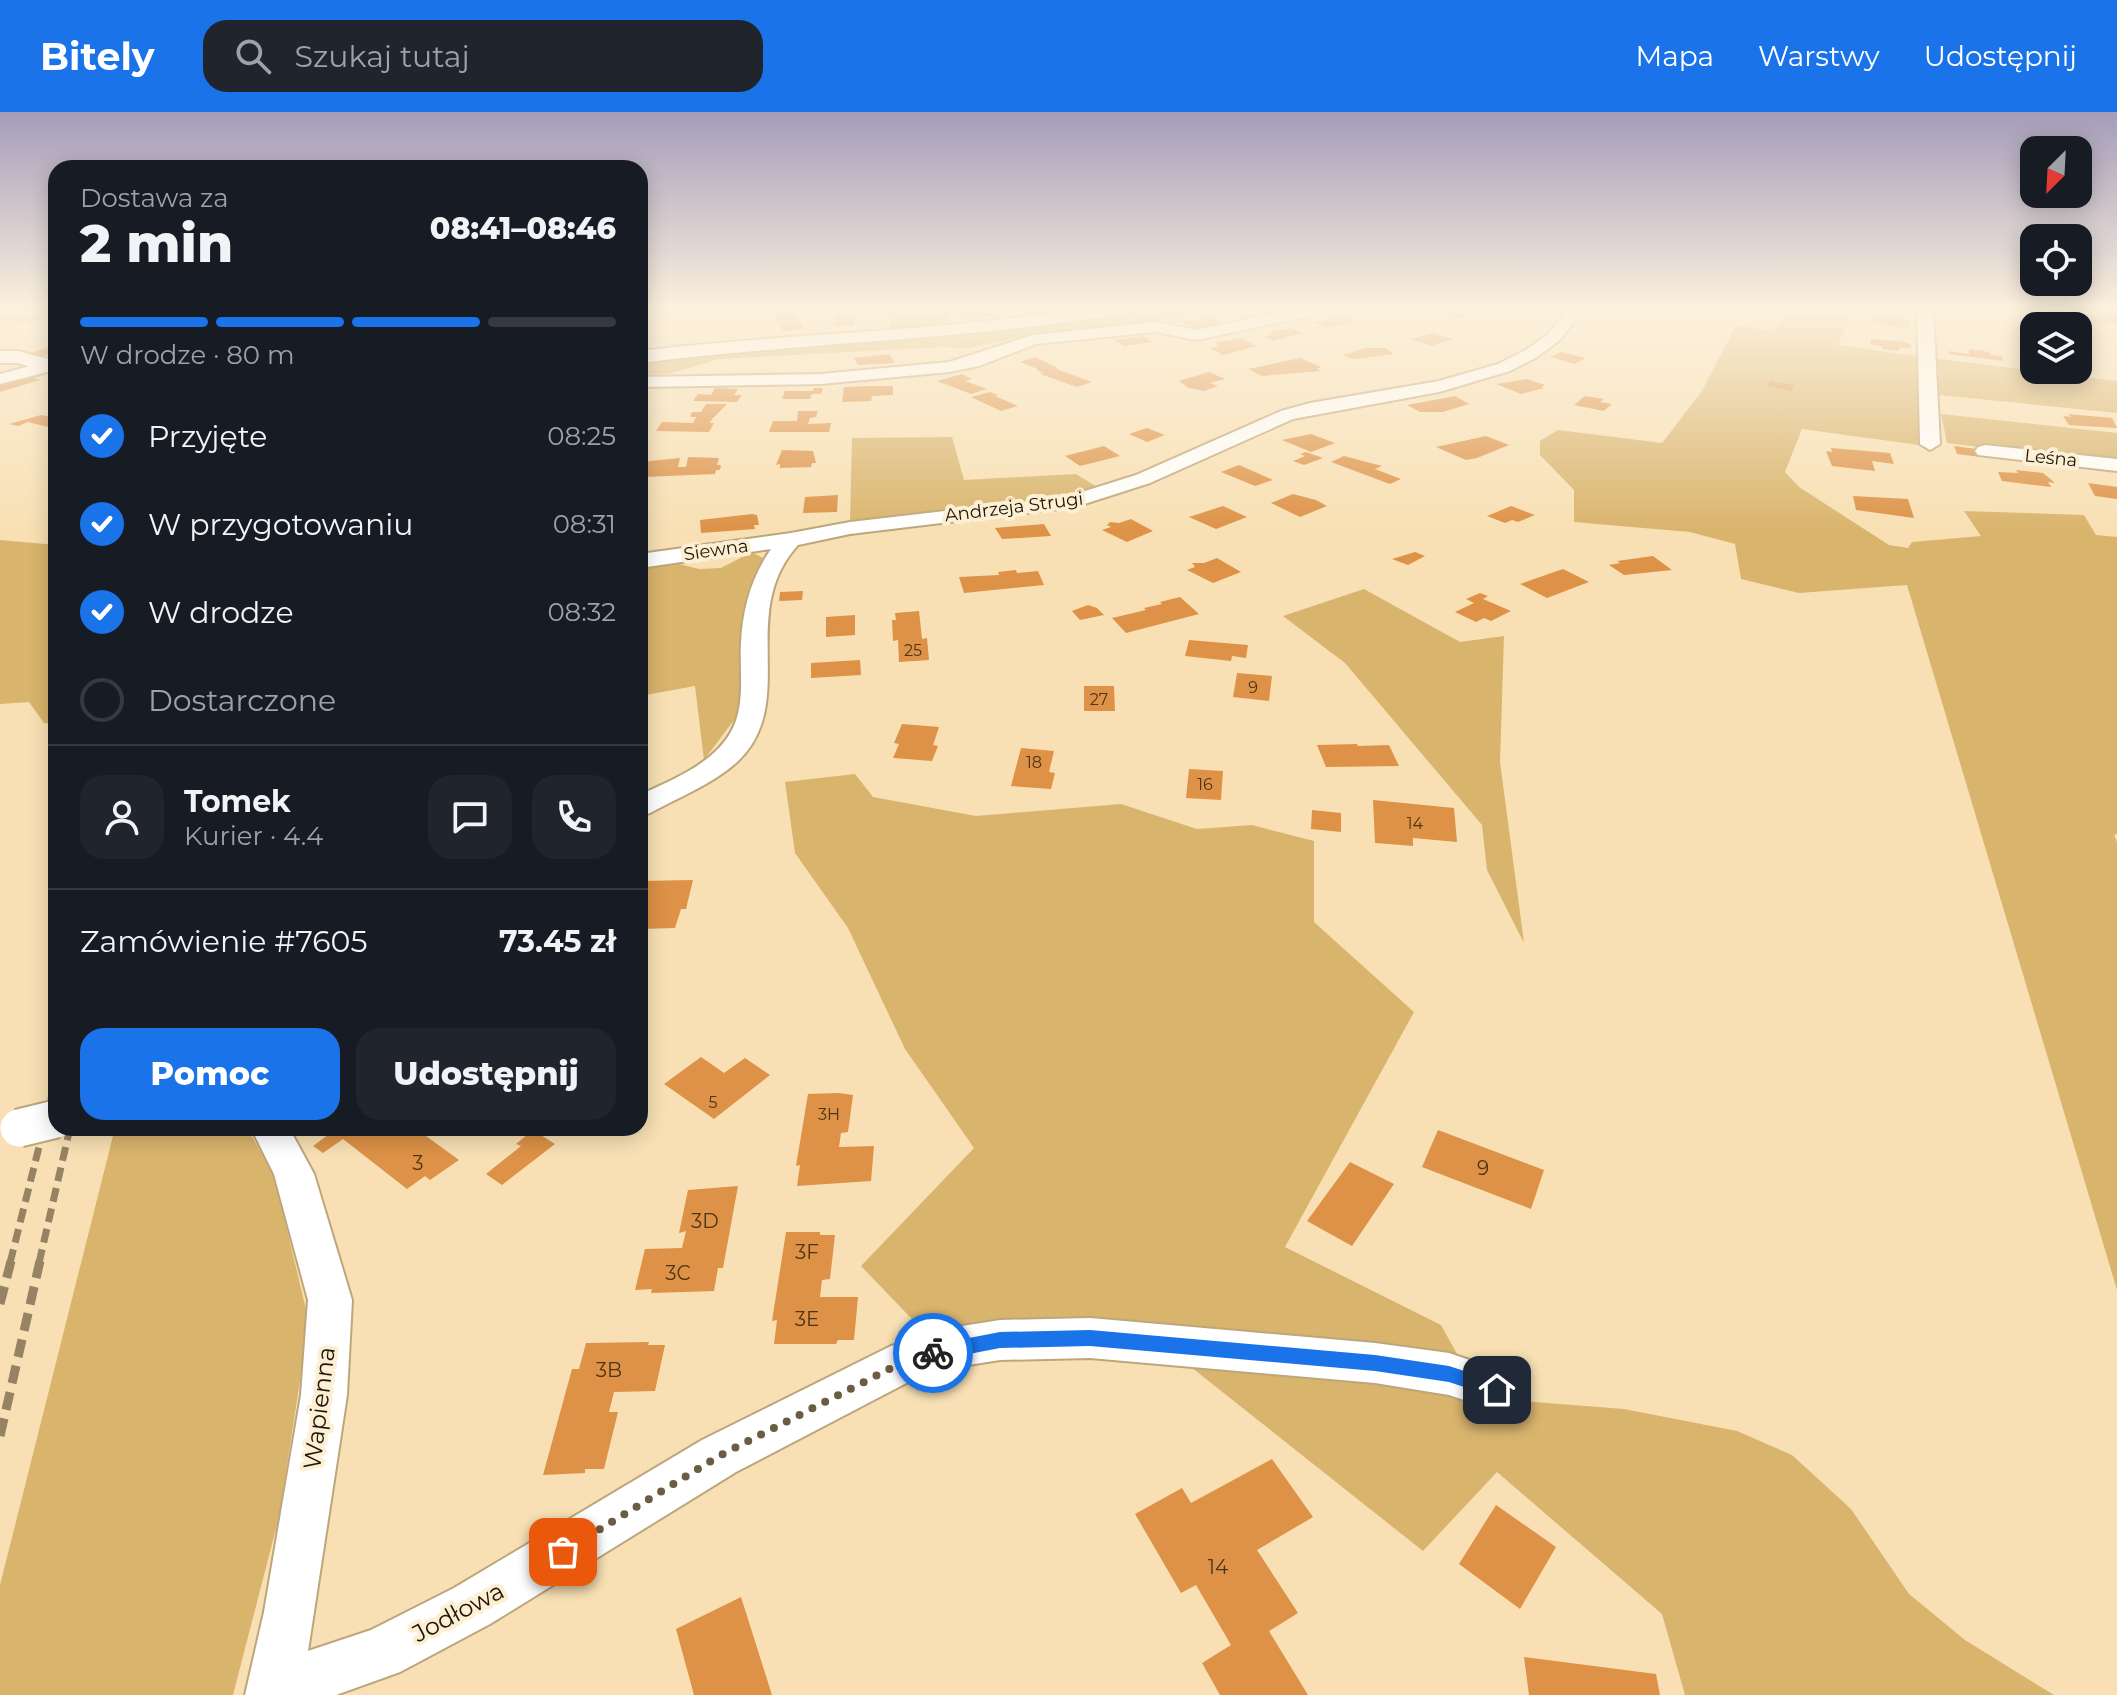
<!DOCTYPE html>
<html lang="pl">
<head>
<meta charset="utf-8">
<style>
  :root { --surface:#171b24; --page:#20242c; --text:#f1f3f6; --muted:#9ea1a6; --line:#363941; --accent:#1a73e8 }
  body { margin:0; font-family:Montserrat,sans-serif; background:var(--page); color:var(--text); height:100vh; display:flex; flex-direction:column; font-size:30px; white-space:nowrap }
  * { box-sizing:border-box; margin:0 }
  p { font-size:26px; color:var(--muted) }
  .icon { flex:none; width:44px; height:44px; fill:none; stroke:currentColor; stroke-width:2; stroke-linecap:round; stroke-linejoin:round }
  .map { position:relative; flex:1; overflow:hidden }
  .drawer { position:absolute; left:48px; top:48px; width:600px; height:976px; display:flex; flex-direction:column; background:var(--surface); border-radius:24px; box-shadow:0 4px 20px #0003 }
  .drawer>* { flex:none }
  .needle { width:52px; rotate:204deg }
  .buttons { position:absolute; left:2020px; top:24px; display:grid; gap:16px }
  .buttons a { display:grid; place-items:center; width:72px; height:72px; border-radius:16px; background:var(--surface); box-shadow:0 4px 20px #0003; font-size:40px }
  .pin { position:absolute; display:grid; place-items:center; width:68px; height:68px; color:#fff; margin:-34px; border-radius:16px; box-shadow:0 4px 12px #0006 }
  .courier { position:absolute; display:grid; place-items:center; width:80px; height:80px; margin:-40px; border:6px solid #1a73e8; border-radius:50%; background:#fff; color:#222; box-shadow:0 2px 10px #0007 }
  .overview em { font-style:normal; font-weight:800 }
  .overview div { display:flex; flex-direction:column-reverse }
  .overview { display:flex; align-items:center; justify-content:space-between; height:136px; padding:0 32px }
  h1 { font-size:52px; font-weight:800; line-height:60px }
  .bar { display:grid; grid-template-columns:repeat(4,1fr); gap:12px 8px; align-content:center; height:96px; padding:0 32px }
  .bar i { height:10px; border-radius:6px; background:var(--line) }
  .bar .active { background:var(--accent) }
  .bar p { grid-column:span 4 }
  .line { display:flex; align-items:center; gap:20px; padding:0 32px; border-top:2px solid var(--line) }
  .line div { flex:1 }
  .round { display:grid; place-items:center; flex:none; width:84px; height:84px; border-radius:24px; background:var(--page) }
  ol { padding:0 32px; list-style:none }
  li { display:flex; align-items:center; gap:24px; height:88px }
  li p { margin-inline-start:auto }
  li .icon { padding:8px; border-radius:50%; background:var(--accent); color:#fff; stroke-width:4 }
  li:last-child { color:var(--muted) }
  li i { width:44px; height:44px; border:4px solid var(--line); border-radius:50% }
  .cta { display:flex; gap:16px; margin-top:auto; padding:16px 32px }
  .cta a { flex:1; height:92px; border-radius:24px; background:var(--accent); color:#fff; font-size:32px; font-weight:800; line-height:92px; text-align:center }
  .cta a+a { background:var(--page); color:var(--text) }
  header { display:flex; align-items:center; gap:48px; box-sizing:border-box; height:112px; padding:0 40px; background:var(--accent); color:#fff }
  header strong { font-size:38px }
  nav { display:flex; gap:44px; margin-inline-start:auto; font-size:28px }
  .search { width:560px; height:72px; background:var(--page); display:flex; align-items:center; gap:20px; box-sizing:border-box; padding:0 28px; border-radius:24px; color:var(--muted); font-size:30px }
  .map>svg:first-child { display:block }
</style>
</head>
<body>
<header>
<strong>Bitely</strong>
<div class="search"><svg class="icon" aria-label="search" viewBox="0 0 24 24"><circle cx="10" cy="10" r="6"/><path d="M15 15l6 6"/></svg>Szukaj tutaj</div>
<nav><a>Mapa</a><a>Warstwy</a><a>Udostępnij</a></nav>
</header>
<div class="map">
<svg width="2117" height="1583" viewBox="0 0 2117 1583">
  <rect width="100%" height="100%" fill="#f8e0b4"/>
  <!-- green -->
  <path fill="#d9b46d" d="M0,196H56V202L31,211L0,208Z
    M893,196H947V206L940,215L888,218Z
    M1147,196H1217L1144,212L1026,224L970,236L941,235L719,247L668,262L640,263V250L780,233L1012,217Z
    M1787,198L1850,206L1838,233L1922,245L1919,333L1802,317L1785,360L1799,375L1889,433L1908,436L1912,430L1981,424L1964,399L2084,403L2096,423L2117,425V722L2114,723L2117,730V1178L1907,473L1799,481L1741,467L1735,432L1690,420L1574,410V378L1540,343V329L1558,318L1662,331L1702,279L1736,213L1773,219Z
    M1932,246L2117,269V301L1939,283Z
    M1941,302L2117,321V352L1947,331Z
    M952,325L964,368L1076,362L1102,378L1056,389L850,411L852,326Z
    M0,428L56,433V612L44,611L29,590L0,592Z
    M752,440L763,446L749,478L737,604L704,648L695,574L640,584V454L671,450L699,457L721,456Z
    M1364,477L1460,530L1504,524L1500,650L1524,831L1487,758L1482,713L1345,551L1283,504Z
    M855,662L873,685L976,704L1121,692L1197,717L1252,713L1314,729V810L1414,900L1285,1135L1441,1213L1461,1249L933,1229L861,1154L974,1036L905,937L848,816L795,741L785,670Z
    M115,1016H247L274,1063L309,1210L279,1405L233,1583H0V1473Z
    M1187,1252L1374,1263L1534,1290L1624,1297L1737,1319L1792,1343L1851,1397L1909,1482L1965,1528L2054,1583H1685L1662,1502L1497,1360L1423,1439Z"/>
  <!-- building -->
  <path fill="#dd9247" d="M793,196L808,197L796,202L804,217L782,219L780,210H776V199Z
    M992,196L995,203L978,205L963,204L957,198Z
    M1439,196H1454L1468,204L1452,206Z
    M2094,200L2117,202V213L2085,209L2081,201L2096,203Z
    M855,202L853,214H835L837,203Z
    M1884,204L1909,208V214L1901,213V216L1873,210V205Z
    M1213,205L1225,211L1197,217L1181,209Z
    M1343,205L1357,210L1327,216L1313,210Z
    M1292,216L1303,221L1273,229L1263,225L1274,222L1269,220Z
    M1433,221L1453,227L1431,234L1411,227Z
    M1143,224L1153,230L1124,234L1114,228Z
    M1241,226L1257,234L1223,243L1210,236L1220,234L1214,231Z
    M1871,227L1900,229L1909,231L1912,236H1899V239L1882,237V234L1871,233Z
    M56,232V240L42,244L32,241Z
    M1366,236H1386L1394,242L1353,247L1343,243Z
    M1969,237L1990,240L1991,243L2002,244L2003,249L1949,242V239L1969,242Z
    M1561,240L1586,246L1574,252L1551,245Z
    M889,242L895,251L858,253L854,246Z
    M1035,245L1058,256L1056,257L1092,270L1077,275L1040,262L1043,261L1036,258L1038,257L1020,250Z
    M1300,246L1321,255L1317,257L1321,259L1262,264L1248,257Z
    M1209,260L1225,267L1210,271L1218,274L1204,279L1189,276L1179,269Z
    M33,262L41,264L34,266L40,268L0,280V273L4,272L0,270Z
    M962,262L972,267L965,269L987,277L971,282L937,269Z
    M1527,267L1545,273L1541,275L1544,276L1521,282L1496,272Z
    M1770,269L1795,273L1792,279L1767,274Z
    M871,274H893V283L872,284L871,289L842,290L844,275Z
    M715,276L738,277L734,283H742L737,290L693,289L698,282L711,283Z
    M814,276H823L821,282H812L810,287H782L785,279H813Z
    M990,280L998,283L995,284L1018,294L1001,299L971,285Z
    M1455,284L1469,292L1443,300H1420L1407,293Z
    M1585,284L1604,287L1600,290L1612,292L1604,299L1574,293Z
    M706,292H727L712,307L710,311H714L709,320L656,319L662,310L693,311L696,305H690L692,300H701Z
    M798,299H818L816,305L810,306L808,312L831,311L829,320H769L773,309H797Z
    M2068,302L2112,306L2117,316L2069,313L2063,304L2071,305Z
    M41,303L56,306V312L48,315L28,310L18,314L9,312Z
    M1147,316L1165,323L1147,330L1129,322Z
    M1311,322L1335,331L1311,340L1282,328Z
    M1486,324L1509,333L1477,346L1466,348L1436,335Z
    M1104,334L1120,344L1080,354L1065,344Z
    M1954,334L1976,337L1981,345L1957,342Z
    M1831,336L1890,341L1894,352L1872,349L1875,359L1832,354L1826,339L1832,340Z
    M782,338L813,339L816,351H812L811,355L780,356V352L776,353Z
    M1306,340L1323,346L1304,353L1293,349L1305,344L1300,342Z
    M1344,344L1382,354L1375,357L1401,367L1390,372L1331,350Z
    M688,345L719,346L717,353H721L720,358H716L715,362L643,365L645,361L640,362L649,349L680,346L678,355H686Z
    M1239,353L1273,368L1255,374L1221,360Z
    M2016,358L2043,361L2055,371L2048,370L2051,375L2002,369L1998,360L2018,361Z
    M2088,371L2117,375V387L2095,384Z
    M1293,382L1316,388L1327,394L1300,405L1271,391Z
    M838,383L837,400L803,401L805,385Z
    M1853,384L1908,387L1914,406L1856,398Z
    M1223,394L1247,405L1216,417L1189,405Z
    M1511,394L1535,403L1518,410L1512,408L1505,411L1487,404Z
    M752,402L757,403L759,413H754L755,417L701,421L700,408Z
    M1131,407L1153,419L1127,430L1102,418L1111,415L1107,413L1110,410L1119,411Z
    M1044,412L1051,424L1002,427L995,416Z
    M1415,440L1425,444L1408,453L1392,447Z
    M1653,444L1672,458L1624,463L1609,453L1620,451L1617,449Z
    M1217,446L1241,460L1213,471L1187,458L1195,455L1192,451H1204Z
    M1563,457L1589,470L1547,486L1520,472Z
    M1016,458L1017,461L1038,459L1044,473L964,481L959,465L999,463L998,460Z
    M803,479L802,488L779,489L780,480Z
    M1480,481L1488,484L1483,487L1511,499L1491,509L1484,506L1476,510L1455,500L1474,491L1466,487Z
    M1180,485L1199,502L1126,521L1112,506L1146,498L1144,496L1162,492L1160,490Z
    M1088,493L1097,496L1104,503L1080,508L1072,499Z
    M919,499L922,527L927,526L929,548L899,550L898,528L893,529L892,508H896L895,501Z
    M855,503V523L826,525V505Z
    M1189,528L1248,533L1246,546L1232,544L1231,549L1185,544Z
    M860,548L861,563L811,566V551Z
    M1237,561L1272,564L1269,589L1233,585Z
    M1084,574H1114L1115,599H1084Z
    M902,612L939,615L933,633L938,634L932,649L893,646L899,632L894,631Z
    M1357,632L1358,634L1389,633L1399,654L1326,655L1317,633Z
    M1021,636L1054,639L1049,660L1055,661L1051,677L1011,674Z
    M1189,657L1223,659L1221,688L1186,686Z
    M1373,688L1454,696L1457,730L1413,726V734L1375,731Z
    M1312,698L1341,701V720L1311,717Z
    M693,768L686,797H681L675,816L640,817V769Z
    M701,945L724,961L745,946L770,963L714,1007L664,972Z
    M839,981L853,983L848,1020L841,1021L839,1035L874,1034L871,1069L797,1074L800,1053L796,1054L808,982Z
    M326,1016H415L459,1048L430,1068L425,1064L407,1077L343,1027L323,1041L313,1034L332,1020Z
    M533,1018L555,1032L502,1073L486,1062L521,1034L516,1032Z
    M1438,1018L1544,1058L1531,1097L1422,1055Z
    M1350,1050L1394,1072L1352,1134L1307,1109Z
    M738,1074L723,1156H718L714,1179L651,1181L652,1177L635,1178L645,1137L682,1136L686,1119L679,1121L688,1078Z
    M786,1120H820V1123H835L830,1167L822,1168L820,1185H858L854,1228H838L836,1232H774L777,1208L772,1209Z
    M649,1230L648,1233H665L655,1279L614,1280L609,1300H618L604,1357H585V1361L543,1363L572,1257H579L586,1231Z
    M1272,1347L1313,1405L1257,1438L1298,1501L1269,1519L1308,1583H1220L1202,1551L1231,1533L1196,1473L1181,1481L1135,1402L1182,1376L1191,1391Z
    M1496,1393L1556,1435L1520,1497L1459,1452Z
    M741,1485L772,1583H694L676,1517Z
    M1524,1545L1656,1562L1660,1583H1529Z"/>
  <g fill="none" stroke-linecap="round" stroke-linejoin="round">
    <defs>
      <path id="minor" d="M1299,196H1329L1322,201L1197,228L1155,220L1036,232L979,254L949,260L821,272L640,275V265L821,262L949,250L1033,223L1155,210L1197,218Z
        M1569,196H1584L1560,228L1537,245L1510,259L1439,280L1293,307L1150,371L1075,395L850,422L798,433C735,502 801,592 736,651C711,673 679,685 650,701L640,704V683C667,670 698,658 719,636C749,605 739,569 741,530C743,496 751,466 771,437L640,456V442L791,421L850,410L1066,385L1136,363L1281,299L1310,291L1439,269L1498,252L1526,238L1548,222Z
        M1917,196H1933L1940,332L1930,338L1920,332Z
        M49,249L56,252L55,258L0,272V262Z
        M1985,333L2117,347V359L1978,343L1975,339L1978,335Z
        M251,1016H289L314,1062L352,1188L347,1283L308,1539L371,1518L454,1476L702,1328L891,1234L956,1215L1000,1208L1090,1206L1375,1231L1449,1241L1513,1263L1520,1278L1513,1293L1497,1299L1449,1283L1375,1271L1090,1246L1000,1248L956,1255L916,1266L736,1360L490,1512L400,1560L336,1583H245L264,1500L301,1283L308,1188L274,1062Z"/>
      <path id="tertiary" d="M1085,196H1131L1122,202C962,228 800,231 640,251V239C788,221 938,220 1085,196Z
        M0,239H18L56,249V262L17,251H0Z"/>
    </defs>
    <!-- minor casing -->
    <use href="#minor" stroke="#bda67b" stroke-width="4"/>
    <!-- tertiary casing -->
    <use href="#tertiary" stroke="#bda67b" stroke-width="4"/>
    <!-- minor -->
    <use href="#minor" fill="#fff" fill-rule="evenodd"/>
    <!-- tertiary -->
    <use href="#tertiary" fill="#fff" fill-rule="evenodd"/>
    <!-- rail-far1 -->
    <path stroke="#958364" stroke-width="7" stroke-dasharray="14 7" stroke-linecap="butt" d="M10,1151L56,967
      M39,1151L70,1016"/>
    <!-- rail -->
    <path stroke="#958364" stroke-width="9" stroke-dasharray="18 9" stroke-linecap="butt" d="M0,1192L11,1149
      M0,1324L40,1149"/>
    <defs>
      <path id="minor-bridge" d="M19,1016L56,1007"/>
    </defs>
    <!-- minor-bridge casing -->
    <use href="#minor-bridge" stroke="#bda67b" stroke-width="41" stroke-linecap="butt"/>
    <!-- minor-bridge -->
    <use href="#minor-bridge" stroke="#fff" stroke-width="37"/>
  </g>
  <!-- sky -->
  <linearGradient id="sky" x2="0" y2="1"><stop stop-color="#a49cba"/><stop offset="0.47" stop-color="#fcf1dd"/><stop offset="1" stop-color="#fcf1dd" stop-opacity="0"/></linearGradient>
  <rect width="2117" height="418" fill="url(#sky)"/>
  <!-- route -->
  <path fill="#1a73e8" d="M1090,1218L1375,1243L1449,1254L1504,1272L1506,1278L1504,1284L1497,1286L1449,1270L1375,1259L1090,1234L1000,1236L933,1249L927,1247L924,1241L927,1235L933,1233L1000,1220Z"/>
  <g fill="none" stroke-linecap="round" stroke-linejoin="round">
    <!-- done -->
    <path stroke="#6b5d43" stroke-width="8" stroke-dasharray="0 14.4" d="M563,1440L719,1344L907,1248L933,1241"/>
  </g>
  <g text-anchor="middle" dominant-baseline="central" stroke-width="8" stroke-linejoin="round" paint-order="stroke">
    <!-- number labels -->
    <g font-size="16" fill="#4e3516">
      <text x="913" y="538">25</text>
      <text x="1253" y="575">9</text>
      <text x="1099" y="587">27</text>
      <text x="1034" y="650">18</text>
      <text x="1205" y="672">16</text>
      <text x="1415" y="711">14</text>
      <text x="713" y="990">5</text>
      <text x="829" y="1002">3H</text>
    </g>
    <!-- far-street labels -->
    <g font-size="18" fill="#1f1606" stroke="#fdefd4">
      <text transform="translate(2051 346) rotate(6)">Leśna</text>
      <text transform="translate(1014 395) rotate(-7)">Andrzeja Strugi</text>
      <text transform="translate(716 438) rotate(-8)">Siewna</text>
    </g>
    <!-- near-number labels -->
    <g font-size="20" fill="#4e3516">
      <text x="418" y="1051">3</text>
      <text x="1483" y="1056">9</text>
      <text x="705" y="1109">3D</text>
      <text x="807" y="1140">3F</text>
      <text x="678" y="1161">3C</text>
      <text x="807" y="1207">3E</text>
      <text x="609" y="1258">3B</text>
      <text x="1218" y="1455">14</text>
    </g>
    <!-- near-street labels -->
    <g font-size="24" fill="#1f1606" stroke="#fdefd4">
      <text transform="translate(319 1296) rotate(-83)">Wapienna</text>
      <text transform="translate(458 1500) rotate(-28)">Jodłowa</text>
    </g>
  </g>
</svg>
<div class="buttons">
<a><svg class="needle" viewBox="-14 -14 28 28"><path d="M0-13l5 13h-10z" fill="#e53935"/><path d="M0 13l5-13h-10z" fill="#9ea1a6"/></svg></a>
<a><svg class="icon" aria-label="locate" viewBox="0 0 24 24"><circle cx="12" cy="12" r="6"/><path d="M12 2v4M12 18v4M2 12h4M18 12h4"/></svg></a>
<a><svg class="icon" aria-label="layers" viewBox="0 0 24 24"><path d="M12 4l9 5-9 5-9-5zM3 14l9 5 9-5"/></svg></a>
</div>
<div class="pin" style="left:563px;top:1440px;background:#ea580c"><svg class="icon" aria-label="bag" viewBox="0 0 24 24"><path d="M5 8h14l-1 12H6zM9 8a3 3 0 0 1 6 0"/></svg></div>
<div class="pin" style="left:1497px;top:1278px;background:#1f2937"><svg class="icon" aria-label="home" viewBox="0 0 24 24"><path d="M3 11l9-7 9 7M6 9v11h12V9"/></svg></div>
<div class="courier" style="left:933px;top:1241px"><svg class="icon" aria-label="bike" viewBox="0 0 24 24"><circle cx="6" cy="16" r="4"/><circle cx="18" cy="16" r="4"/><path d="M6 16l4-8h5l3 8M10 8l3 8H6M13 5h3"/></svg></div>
<section class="drawer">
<div class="overview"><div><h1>2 min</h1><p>Dostawa za</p></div><em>08:41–08:46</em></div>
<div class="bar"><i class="active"></i><i class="active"></i><i class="active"></i><i></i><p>W drodze · 80 m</p></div>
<ol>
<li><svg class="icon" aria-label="check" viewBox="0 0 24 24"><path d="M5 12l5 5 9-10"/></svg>Przyjęte<p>08:25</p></li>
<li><svg class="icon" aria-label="check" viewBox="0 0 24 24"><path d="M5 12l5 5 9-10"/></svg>W przygotowaniu<p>08:31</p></li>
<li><svg class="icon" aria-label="check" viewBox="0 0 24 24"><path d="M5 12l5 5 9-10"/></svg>W drodze<p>08:32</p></li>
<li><i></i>Dostarczone</li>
</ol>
<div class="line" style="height:144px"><a class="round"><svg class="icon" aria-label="person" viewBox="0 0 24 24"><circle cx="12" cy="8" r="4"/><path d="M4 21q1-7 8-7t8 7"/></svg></a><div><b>Tomek</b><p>Kurier · 4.4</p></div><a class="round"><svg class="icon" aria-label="chat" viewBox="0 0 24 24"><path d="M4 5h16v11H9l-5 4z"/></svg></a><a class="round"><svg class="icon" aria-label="phone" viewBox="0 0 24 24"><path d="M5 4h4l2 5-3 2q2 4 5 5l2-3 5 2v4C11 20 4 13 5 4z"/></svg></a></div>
<div class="line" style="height:104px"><div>Zamówienie #7605</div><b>73.45 zł</b></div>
<div class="cta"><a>Pomoc</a><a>Udostępnij</a></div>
</section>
</div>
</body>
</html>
